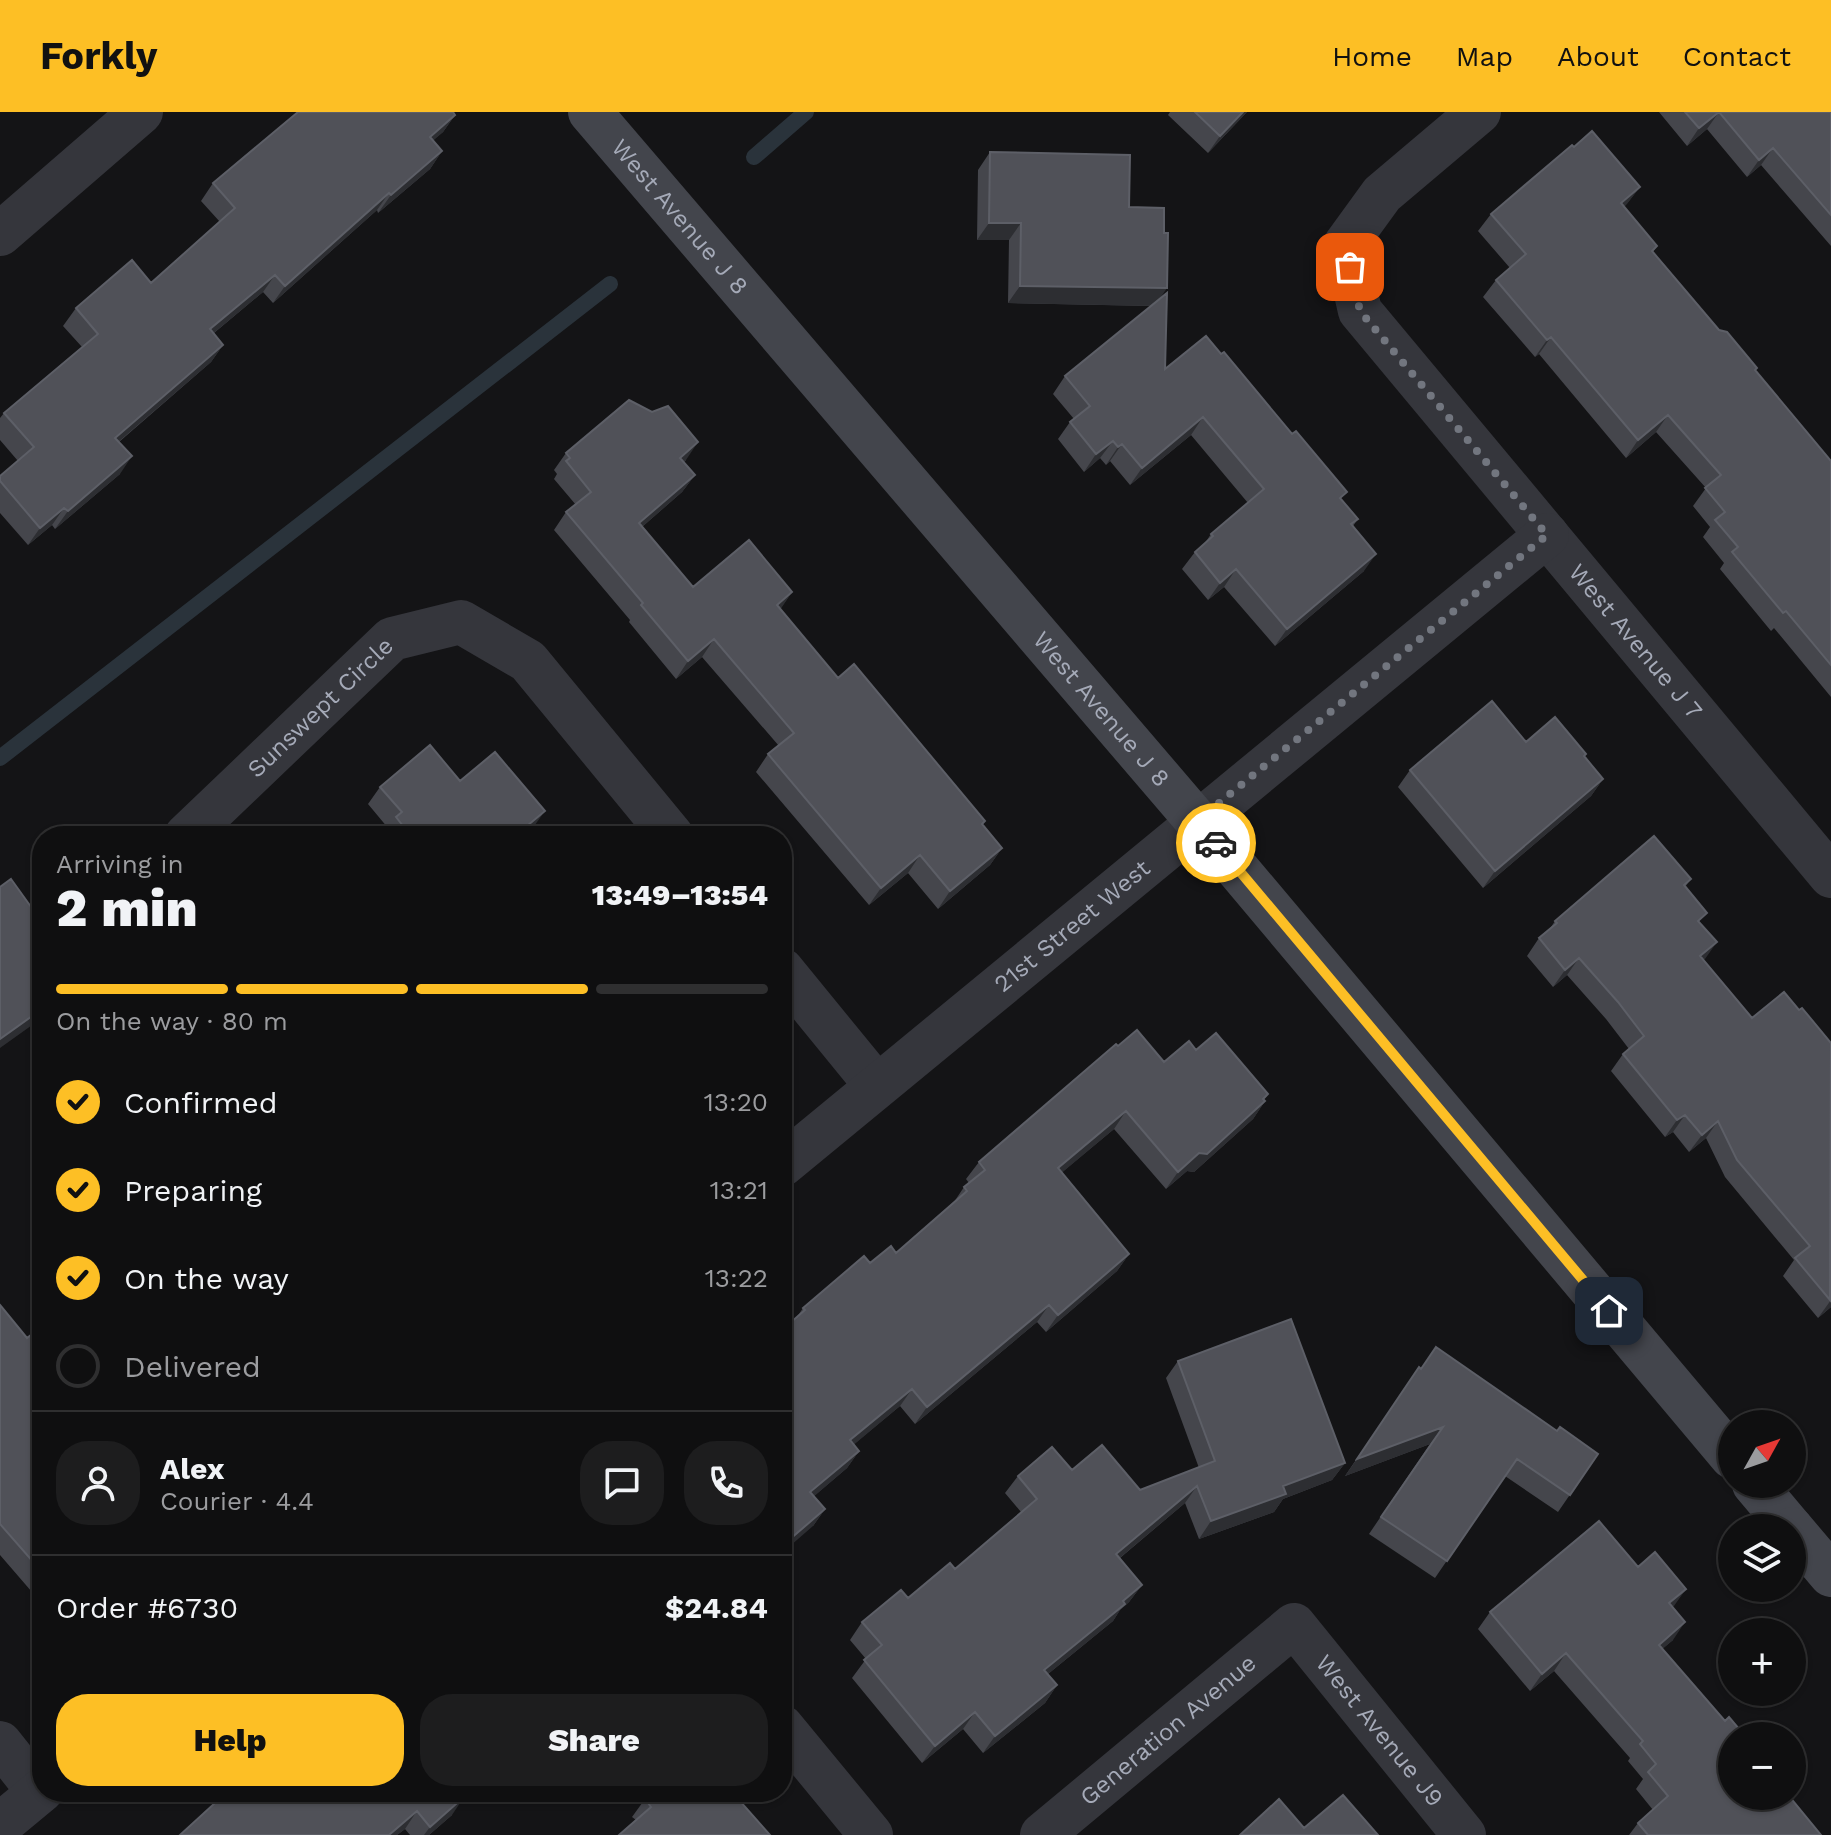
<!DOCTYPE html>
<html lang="en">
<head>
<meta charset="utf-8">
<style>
  :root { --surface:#0f0f10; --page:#1d1d1e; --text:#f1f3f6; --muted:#9b9c9f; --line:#2f2f30; --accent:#fdbf25 }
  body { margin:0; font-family:"Work Sans",sans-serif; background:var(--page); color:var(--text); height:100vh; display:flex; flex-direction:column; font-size:30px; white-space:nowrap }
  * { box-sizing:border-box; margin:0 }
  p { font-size:26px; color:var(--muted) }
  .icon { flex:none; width:44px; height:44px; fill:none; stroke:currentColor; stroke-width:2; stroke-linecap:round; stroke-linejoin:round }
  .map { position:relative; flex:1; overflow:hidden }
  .details { position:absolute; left:32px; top:714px; width:760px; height:976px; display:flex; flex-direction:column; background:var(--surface); border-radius:32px; box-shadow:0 2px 6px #0004,0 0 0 2px var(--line) }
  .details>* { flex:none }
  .needle { width:52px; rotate:50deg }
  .buttons { position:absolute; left:1718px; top:1298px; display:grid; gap:16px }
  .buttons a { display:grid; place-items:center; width:88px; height:88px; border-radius:50%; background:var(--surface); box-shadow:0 2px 6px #0004,0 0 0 2px var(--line); font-size:40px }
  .pin { position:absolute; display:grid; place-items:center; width:68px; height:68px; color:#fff; margin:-34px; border-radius:16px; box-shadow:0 4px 12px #0006 }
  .courier { position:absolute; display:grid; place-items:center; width:80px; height:80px; margin:-40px; border:6px solid #fdbf25; border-radius:50%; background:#fff; color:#222; box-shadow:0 2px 10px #0007 }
  .headline em { font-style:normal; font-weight:800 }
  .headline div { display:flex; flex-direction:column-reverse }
  .headline { display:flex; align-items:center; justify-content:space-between; height:136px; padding:0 24px }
  h1 { font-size:52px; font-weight:800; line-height:60px }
  .bar { display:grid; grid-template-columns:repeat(4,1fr); gap:12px 8px; align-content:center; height:96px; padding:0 24px }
  .bar i { height:10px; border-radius:6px; background:var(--line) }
  .bar .on { background:var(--accent) }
  .bar p { grid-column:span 4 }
  .line { display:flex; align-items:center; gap:20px; padding:0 24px; border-top:2px solid var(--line) }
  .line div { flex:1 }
  .round { display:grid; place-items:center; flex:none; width:84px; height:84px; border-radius:32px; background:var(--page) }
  ol { padding:0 24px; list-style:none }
  li { display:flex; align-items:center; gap:24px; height:88px }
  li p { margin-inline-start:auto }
  li .icon { padding:8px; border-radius:50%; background:var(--accent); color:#111; stroke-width:4 }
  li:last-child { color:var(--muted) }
  li i { width:44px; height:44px; border:4px solid var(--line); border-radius:50% }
  .cta { display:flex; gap:16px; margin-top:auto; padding:16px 24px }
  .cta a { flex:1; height:92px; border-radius:32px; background:var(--accent); color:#111; font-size:32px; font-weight:800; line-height:92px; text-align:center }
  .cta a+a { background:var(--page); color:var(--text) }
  header { display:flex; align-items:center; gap:48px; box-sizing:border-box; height:112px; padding:0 40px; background:var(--accent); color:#111 }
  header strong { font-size:38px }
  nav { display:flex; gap:44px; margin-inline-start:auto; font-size:28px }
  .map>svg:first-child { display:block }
</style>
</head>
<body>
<header>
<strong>Forkly</strong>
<nav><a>Home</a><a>Map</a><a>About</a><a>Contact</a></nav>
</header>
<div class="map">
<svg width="1831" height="1723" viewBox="0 0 1831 1723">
  <rect width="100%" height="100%" fill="#141416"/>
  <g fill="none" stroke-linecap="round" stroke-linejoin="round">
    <!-- stream -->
    <path stroke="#2a333b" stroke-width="16" d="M754,45L806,0
      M0,646L610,172"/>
    <!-- street -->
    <g stroke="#35363c" stroke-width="44">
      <path id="s1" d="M1479,0L1382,82L1345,133L1360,199L1831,764"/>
      <path d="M0,122L141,0"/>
      <path id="s2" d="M186,724L392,527L461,510L528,549L672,724"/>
      <path d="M782,858L876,973"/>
      <path id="s3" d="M782,1053L1547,423"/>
      <path d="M782,1615L871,1723"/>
      <path d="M0,1631L39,1680"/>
      <path d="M0,1713L42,1678"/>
      <path id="s4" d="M1042,1723L1294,1513L1464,1723"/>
    </g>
    <!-- secondary -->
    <g stroke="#43454c" stroke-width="44">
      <path id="s5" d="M590,0L1197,709L1732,1345"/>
      <path d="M1754,1372L1791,1416"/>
      <path d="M1792,1417L1831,1463"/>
    </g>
  </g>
  <!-- wall -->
  <path fill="#45464c" d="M1170,0H1247L1208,41L1168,3Z
    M1659,0H1831V134L1761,53L1747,65L1707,17L1687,34Z
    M455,3L443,20L433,28L442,39L430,57L378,101L377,98L273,191L263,180L214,221L223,233L211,250L119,330L120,362L55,417L52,413L28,433L0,401V364L18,349L0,328V306L4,301L82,235L63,214L76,196L151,171L220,110L201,89L213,71Z
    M1574,35L1640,75L1624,95L1657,134L1653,140L1831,349V585L1774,516L1771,519L1720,457L1724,451L1703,425L1710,415L1693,394L1706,376L1656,320L1626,346L1539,242L1535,245L1483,185L1496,168L1510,156L1478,119L1491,102Z
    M990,40L1129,95L1160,186L1165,257L1342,388L1358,407L1353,414L1364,459L1275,534L1224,475L1208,488L1182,457L1195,440L1205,431L1211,422L1248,391L1191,323L1130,373L1110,349L1106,353L1100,346L1084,360L1058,327L1070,310L1074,307L1053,282L1065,264L1151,194L1008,191L1009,128H977L978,58Z
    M652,300L686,348L684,350L695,363L682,380L642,415L693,475L792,480L780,497L838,566L985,709L982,713L1002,736L990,753L938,797L908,761L869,793L756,660L768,642L779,634L702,545L676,567L629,510L630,508L554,418L566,400L576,393L554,367L557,362L554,358L566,341Z
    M1526,630L1584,644L1603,667L1591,684L1483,776L1398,675L1410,658Z
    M460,669L532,717L524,724H386L384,722L388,716L368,692L380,675Z
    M1691,767L1685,775L1700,811L1704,848L1752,906L1799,898L1831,1195L1818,1206L1783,1164L1794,1148L1725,1065L1706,1026L1689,1040L1673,1020L1665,1025L1611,959L1623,942L1629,937L1606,907L1567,863L1553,875L1527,844L1539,826L1549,818L1555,809Z
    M1118,934L1164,950L1196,938L1268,982L1264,988L1265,989L1253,1007L1194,1060L1187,1059L1166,1077L1114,1017L1061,1061L1129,1142L1117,1159L1046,1220L1037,1210L915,1312L900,1294L854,1332L859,1339L847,1356L814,1384L825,1397L813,1414L797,1205L803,1196L870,1151L896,1141L952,1093L964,1075L969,1071L966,1067L979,1050Z
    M0,1193L27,1226L42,1237V1483L38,1487L0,1443Z
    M1178,1249L1345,1351L1332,1368L1283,1387L1274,1400L1199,1427L1185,1391L1120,1446L1142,1473L1129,1490L1120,1498L1113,1509L1048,1562L1057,1573L1045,1591L983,1641L963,1617L922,1651L852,1566L866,1547L850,1528L862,1510L908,1486L955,1457L1021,1400L1005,1381L1018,1364L1072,1358L1140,1378L1199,1356L1166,1266Z
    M1419,1255L1557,1319L1598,1342L1558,1400L1505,1364L1435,1466L1369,1422L1430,1332L1345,1364Z
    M1638,1455L1686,1477L1672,1495L1673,1528L1662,1537L1732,1624L1821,1723H1629L1638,1711L1653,1698L1636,1677L1643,1667L1628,1649L1630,1646L1554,1559L1530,1579L1478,1517L1490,1500Z
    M236,1683L452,1703L429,1723H410L405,1717L397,1723H180Z
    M645,1687L770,1723L636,1708L632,1705Z"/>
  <!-- shaded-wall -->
  <path fill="#2d2e32" d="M1243,0H1247L1208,41L1220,24Z
    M1719,0L1707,17L1687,34L1699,16Z
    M455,3L443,20L418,42L430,25Z
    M1773,36L1761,53L1747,65L1759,48Z
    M442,39L430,57L378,101L391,83Z
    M1640,75L1627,92L1608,108L1621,91Z
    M389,81L377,98L273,191L285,174Z
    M989,111H1021L1009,128H977Z
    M275,163L263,180L198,234L210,217Z
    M1020,174L1167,176L1155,194L1008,191Z
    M1551,225L1539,242L1535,245L1547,228Z
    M223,233L211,250L103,343L115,326Z
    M1668,303L1656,320L1626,346L1638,328Z
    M1203,305L1191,323L1130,373L1142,356Z
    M1113,329L1100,346L1084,360L1096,342Z
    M698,330L686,348L668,363L680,346Z
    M1122,332L1110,349L1106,353L1118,335Z
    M132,344L120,362L55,417L68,399Z
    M695,363L682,380L627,428L639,411Z
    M64,396L52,413L28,433L40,416Z
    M1376,442L1364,459L1275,534L1287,517Z
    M1236,457L1224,475L1208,488L1220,471Z
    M792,480L780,498L777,493Z
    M714,527L702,545L676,567L688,549Z
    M1603,667L1591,684L1483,776L1495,759Z
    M545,699L532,717L524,724H515Z
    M1002,736L990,753L938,797L950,779Z
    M920,743L908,761L869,793L881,776Z
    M1717,830L1705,847L1688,862L1700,844Z
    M1579,846L1567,863L1553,875L1565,858Z
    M42,897V906L0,936V927Z
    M1268,982L1260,994L1265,989L1253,1007L1194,1060L1187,1059L1166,1077L1178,1060Z
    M1126,999L1114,1017L1046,1074L1058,1056Z
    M1685,1003L1673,1020L1665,1025L1677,1008Z
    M1718,1009L1706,1026L1689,1040L1702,1023Z
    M1129,1142L1117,1159L1046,1220L1058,1203Z
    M1831,1188V1195L1818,1206Z
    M1049,1193L1037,1210L915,1312L927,1295Z
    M912,1277L900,1294L838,1346L850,1328Z
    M1443,1315L1430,1332L1345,1364L1357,1347Z
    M859,1339L847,1356L798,1398L810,1380Z
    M1345,1351L1332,1368L1283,1387L1274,1400L1199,1427L1211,1409L1283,1374Z
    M1197,1374L1185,1391L1104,1459L1116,1442Z
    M825,1397L813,1414L782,1441V1434Z
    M1142,1473L1129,1490L1120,1498L1113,1509L1032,1575L1044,1558Z
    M1686,1477L1674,1494L1657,1508L1669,1491Z
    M1685,1510L1673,1528L1647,1550L1659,1533Z
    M1566,1541L1554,1559L1530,1579L1542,1562Z
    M1057,1573L1045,1591L983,1641L995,1624Z
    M975,1600L963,1617L922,1651L935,1634Z
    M464,1685L452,1703L429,1723H424L430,1715Z
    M417,1699L405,1717L397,1723H389Z"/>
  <!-- building -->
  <path fill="#505158" stroke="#5d5f67" stroke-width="2" d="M298,0H453L455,3L430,25L442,39L391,83L389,81L285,174L275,163L210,217L223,233L115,326L132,344L68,399L64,396L40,416L0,369V364L34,335L4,301L98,222L76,196L132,148L151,171L235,96L213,71Z
    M1195,0H1243L1220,24Z
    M1685,0H1719L1699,16Z
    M1719,0H1831V103L1773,36L1759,48Z
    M1592,19L1640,75L1621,91L1657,134L1652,139L1719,218L1727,220L1757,256L1755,258L1831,349V553L1786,499L1783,501L1732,440L1738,435L1715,408L1725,400L1705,376L1721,363L1668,303L1638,328L1551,225L1547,228L1496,168L1526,142L1491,102L1572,33L1574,35Z
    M990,40L1130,43L1129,95L1164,96V121H1168L1167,176L1020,174L1021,111H989Z
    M1167,181L1165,257L1206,224L1221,242L1224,240L1292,322L1296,319L1347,380L1340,386L1358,407L1351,412L1376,442L1287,517L1236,457L1220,471L1195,440L1213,424L1211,422L1264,377L1203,305L1142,356L1122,332L1118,335L1113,329L1096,342L1070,310L1090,294L1065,264Z
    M629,288L652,300L668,294L698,330L680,346L695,363L639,411L693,475L749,428L792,480L777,493L838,566L854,552L985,709L982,712L1002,736L950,779L920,743L881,776L768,642L794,621L714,527L688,549L641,493L643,491L566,400L591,380L566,349L570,346L566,341Z
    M1492,589L1526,630L1555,605L1586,642L1584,644L1603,667L1495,759L1410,658Z
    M430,633L460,669L495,640L545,699L515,724H411L396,705L402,700L380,675Z
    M1654,724L1691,767L1684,773L1707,801L1698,809L1717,830L1700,844L1752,906L1784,880L1799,898L1802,896L1831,931L1830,1188L1795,1146L1810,1134L1737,1048L1718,1009L1702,1023L1685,1003L1677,1008L1623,942L1644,924L1618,890L1579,846L1565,858L1539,826L1557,811L1555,809Z
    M11,767L39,806L42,804V897L0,927V775Z
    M1137,918L1164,950L1189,929L1196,938L1216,921L1268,982L1263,987L1265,989L1207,1042L1199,1041L1178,1060L1126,999L1058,1056L1129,1142L1058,1203L1049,1193L927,1295L912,1277L850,1328L859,1339L810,1380L825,1397L782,1434V1218L805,1198L803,1196L864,1144L870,1151L891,1134L896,1141L967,1079L964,1075L985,1058L979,1050L1116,932L1118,934Z
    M0,1193L27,1226L31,1223L42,1237V1460L0,1412Z
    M1291,1207L1345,1351L1283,1374L1286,1382L1211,1409L1197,1374L1116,1442L1142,1473L1123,1489L1125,1492L1044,1558L1057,1573L995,1624L975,1600L935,1634L864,1548L882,1533L862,1510L901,1478L908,1486L950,1451L955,1457L1037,1387L1018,1364L1052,1335L1072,1358L1102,1333L1140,1378L1215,1349L1178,1249Z
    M1436,1235L1557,1319L1560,1315L1598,1342L1570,1383L1517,1347L1447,1449L1381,1405L1443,1315L1357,1347L1419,1255L1421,1257Z
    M1599,1409L1638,1455L1655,1440L1686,1477L1669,1491L1685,1510L1659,1533L1725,1609L1729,1605L1745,1624H1732V1684H1789L1821,1723H1648L1638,1711L1668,1684L1648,1660L1656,1652L1640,1632L1643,1629L1566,1541L1542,1562L1490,1500Z
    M227,1680H233L236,1683L240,1680H460L464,1685L430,1715L417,1699L389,1723H180Z
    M653,1680H732L770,1723H619L651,1695L645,1687Z
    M1343,1683L1378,1723H1240L1279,1687L1304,1716Z"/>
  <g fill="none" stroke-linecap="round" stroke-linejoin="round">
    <!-- done -->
    <path stroke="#72767f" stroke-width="8" stroke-dasharray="0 14.4" d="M1216,731L1197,709L1547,423L1360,199L1350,155"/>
    <!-- route -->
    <path stroke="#fdbf25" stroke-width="10" d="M1216,731L1609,1199"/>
  </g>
  <g text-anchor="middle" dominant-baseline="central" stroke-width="6" stroke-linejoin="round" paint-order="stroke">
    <!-- street labels -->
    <g font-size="24" fill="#a5aab8" stroke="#0f0f11">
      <text stroke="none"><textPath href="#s5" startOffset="138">West Avenue J 8</textPath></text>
      <text stroke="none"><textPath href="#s1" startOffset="688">West Avenue J 7</textPath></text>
      <text stroke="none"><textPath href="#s2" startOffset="186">Sunswept Circle</textPath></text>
      <text stroke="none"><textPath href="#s5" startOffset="786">West Avenue J 8</textPath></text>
      <text stroke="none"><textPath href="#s3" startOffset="376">21st Street West</textPath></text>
      <text stroke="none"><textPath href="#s4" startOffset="164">Generation Avenue</textPath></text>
      <text stroke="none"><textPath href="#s4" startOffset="464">West Avenue J9</textPath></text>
    </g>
  </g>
</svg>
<div class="buttons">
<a><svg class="needle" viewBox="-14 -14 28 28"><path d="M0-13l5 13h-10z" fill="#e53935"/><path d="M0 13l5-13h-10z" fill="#9b9c9f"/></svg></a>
<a><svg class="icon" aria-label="layers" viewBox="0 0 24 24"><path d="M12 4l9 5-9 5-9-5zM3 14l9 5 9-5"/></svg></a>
<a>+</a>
<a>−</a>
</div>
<div class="pin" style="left:1350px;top:155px;background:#ea580c"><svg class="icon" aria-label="bag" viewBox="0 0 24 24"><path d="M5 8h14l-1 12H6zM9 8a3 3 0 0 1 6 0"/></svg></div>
<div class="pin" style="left:1609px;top:1199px;background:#1f2937"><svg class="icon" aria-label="home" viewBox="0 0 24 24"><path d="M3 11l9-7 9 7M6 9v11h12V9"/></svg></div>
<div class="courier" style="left:1216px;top:731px"><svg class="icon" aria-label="car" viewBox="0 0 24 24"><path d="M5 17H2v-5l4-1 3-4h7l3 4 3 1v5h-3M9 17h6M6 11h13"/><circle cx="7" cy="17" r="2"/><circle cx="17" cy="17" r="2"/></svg></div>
<section class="details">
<div class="headline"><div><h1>2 min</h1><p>Arriving in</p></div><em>13:49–13:54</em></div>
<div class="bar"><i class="on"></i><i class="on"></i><i class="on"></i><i></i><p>On the way · 80 m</p></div>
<ol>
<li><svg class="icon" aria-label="check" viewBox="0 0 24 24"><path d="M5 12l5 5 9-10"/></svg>Confirmed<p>13:20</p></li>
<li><svg class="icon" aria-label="check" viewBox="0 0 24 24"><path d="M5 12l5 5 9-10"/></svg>Preparing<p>13:21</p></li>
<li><svg class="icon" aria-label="check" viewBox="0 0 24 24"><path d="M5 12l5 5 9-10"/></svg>On the way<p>13:22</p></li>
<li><i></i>Delivered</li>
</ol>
<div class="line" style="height:144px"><a class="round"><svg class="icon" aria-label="person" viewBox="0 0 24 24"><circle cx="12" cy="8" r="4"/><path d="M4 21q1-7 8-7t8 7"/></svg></a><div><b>Alex</b><p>Courier · 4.4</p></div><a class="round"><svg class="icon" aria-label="chat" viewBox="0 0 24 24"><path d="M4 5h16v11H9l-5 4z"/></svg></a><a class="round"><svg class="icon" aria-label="phone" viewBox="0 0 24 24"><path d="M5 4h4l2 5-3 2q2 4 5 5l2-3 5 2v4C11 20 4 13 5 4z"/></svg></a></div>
<div class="line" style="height:104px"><div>Order #6730</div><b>$24.84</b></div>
<div class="cta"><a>Help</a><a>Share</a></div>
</section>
</div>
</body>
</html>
